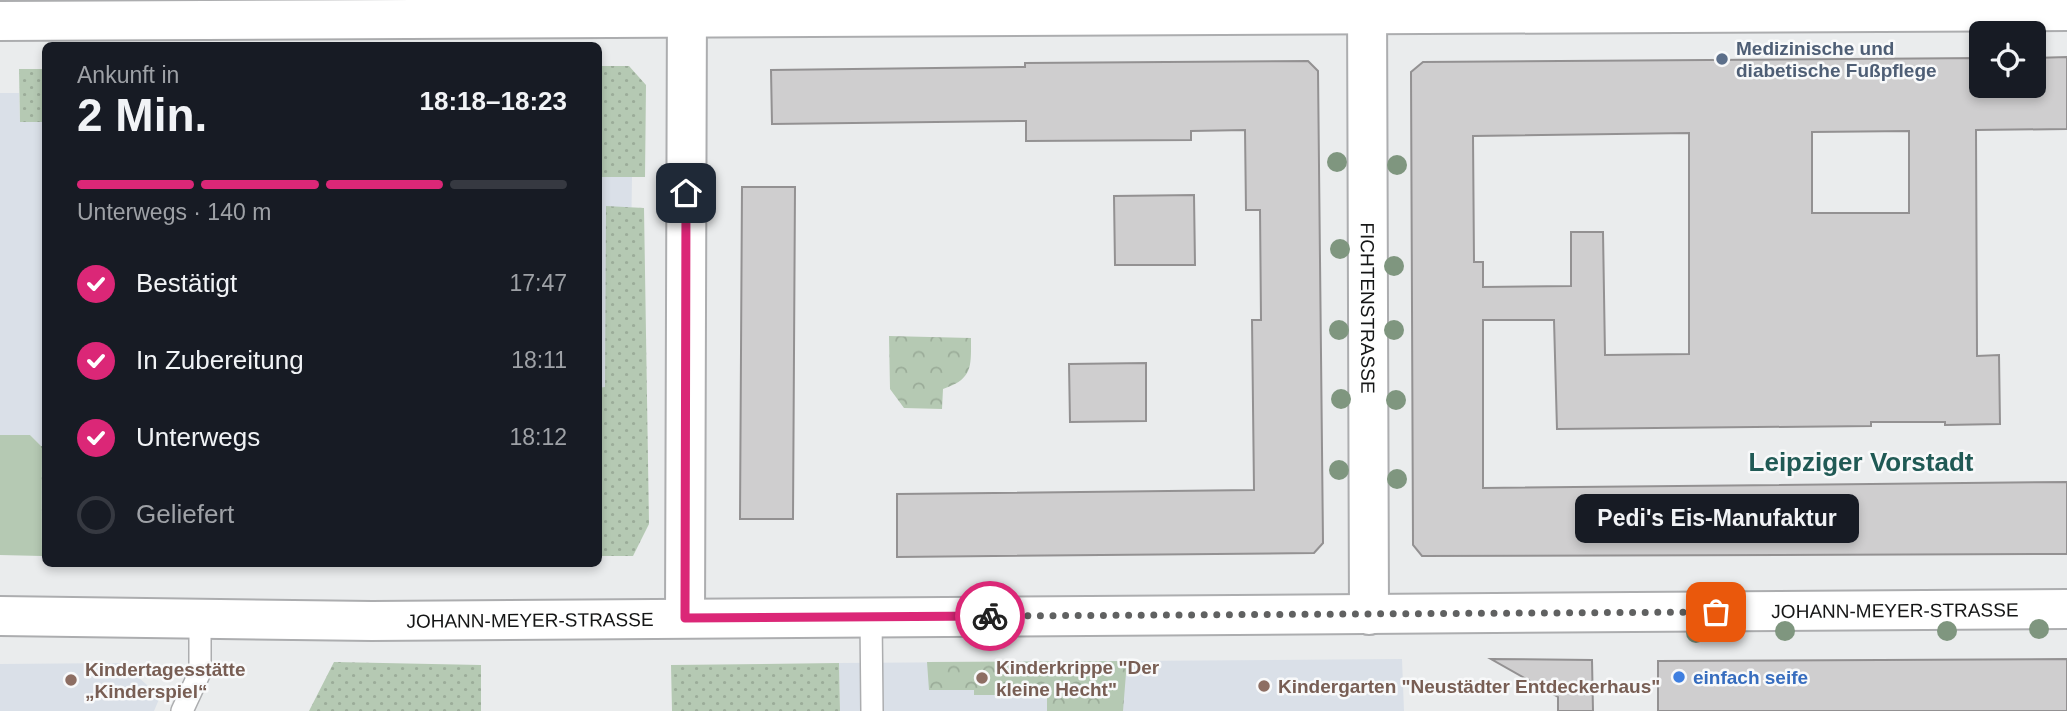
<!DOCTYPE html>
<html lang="de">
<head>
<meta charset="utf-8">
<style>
  :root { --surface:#171b24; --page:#242831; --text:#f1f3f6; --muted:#9ea1a6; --line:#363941; --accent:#db2777 }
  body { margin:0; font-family:Arial,sans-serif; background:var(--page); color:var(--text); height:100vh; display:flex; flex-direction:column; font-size:26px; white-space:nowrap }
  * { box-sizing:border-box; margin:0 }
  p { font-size:23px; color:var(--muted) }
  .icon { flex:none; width:38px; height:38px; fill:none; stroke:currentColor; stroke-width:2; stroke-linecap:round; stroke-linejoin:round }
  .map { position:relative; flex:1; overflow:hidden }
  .drawer { position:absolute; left:42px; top:42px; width:560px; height:525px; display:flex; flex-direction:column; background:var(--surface); border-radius:10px; box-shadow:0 4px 10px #0003 }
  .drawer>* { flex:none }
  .fabs { position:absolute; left:1969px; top:21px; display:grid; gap:14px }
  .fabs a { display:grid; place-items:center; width:77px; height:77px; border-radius:10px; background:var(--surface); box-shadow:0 4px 10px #0003; font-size:35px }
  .pin { position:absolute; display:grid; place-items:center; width:60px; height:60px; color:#fff; margin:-30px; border-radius:14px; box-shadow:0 4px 10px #0006 }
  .courier { position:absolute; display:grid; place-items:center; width:70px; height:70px; margin:-35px; border:5px solid #db2777; border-radius:50%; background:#fff; color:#222; box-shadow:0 2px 9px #0007 }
  .bubble { position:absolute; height:49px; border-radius:10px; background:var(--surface); box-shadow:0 4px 10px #0003; font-size:23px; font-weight:700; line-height:49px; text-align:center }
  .headline em { font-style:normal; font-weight:700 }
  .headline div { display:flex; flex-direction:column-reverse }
  .headline { display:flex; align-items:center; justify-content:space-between; height:119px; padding:0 35px }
  h1 { font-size:46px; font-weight:700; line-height:52px }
  .bar { display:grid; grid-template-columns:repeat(4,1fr); gap:10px 7px; align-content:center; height:84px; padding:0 35px }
  .bar i { height:9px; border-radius:5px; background:var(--line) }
  .bar .current { background:var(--accent) }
  .bar p { grid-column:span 4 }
  ol { padding:0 35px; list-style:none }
  li { display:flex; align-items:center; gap:21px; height:77px }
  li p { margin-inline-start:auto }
  li .icon { padding:7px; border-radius:50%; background:var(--accent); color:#fff; stroke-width:4 }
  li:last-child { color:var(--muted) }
  li i { width:38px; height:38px; border:4px solid var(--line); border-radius:50% }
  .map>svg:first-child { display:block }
</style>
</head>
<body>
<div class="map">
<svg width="2067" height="711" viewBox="0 0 2067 711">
  <defs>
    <pattern id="grass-dots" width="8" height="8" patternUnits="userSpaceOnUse" patternTransform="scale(1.75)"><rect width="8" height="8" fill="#b5c9b3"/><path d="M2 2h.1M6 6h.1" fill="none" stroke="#9bac99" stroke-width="1.8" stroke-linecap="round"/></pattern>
    <pattern id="park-crowns" width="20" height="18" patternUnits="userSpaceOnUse" patternTransform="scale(1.75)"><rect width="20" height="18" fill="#b5c9b3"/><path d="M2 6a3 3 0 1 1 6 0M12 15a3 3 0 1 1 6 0" fill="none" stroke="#9bac99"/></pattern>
  </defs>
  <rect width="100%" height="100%" fill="#eaeced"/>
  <!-- built -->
  <path fill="#dae0e8" d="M0,93H19L20,122H45V556H42L41,446L30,435H0Z
    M598,177H632L627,522L598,540Z
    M1402,659L1404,711H840L839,663Z
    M123,663L160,697L154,711H0V664Z"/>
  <!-- grass -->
  <path fill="url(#grass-dots)" d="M599,66H629L646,85L645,177H599Z
    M19,69H45V122H20Z
    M606,206L644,208L649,524L633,556H599L598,388L605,387Z
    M334,662L481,665V711H309Z
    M839,663L840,711H672L671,665Z"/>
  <!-- park -->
  <path fill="url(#park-crowns)" d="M889,336L971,338C971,367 973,379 943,389L942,409L904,408L890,389Z
    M41,446H46L45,556H42Z
    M1127,661L1123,711H1047V695H974V690H929L927,662Z"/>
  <!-- pitch -->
  <path fill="#b5c9b3" d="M0,435H30L41,446L42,556L0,555Z"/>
  <!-- building -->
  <path fill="#cfcecf" stroke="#939192" stroke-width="2" fill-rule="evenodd" d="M2067,57V129L1976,130L1977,356L1999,355L2000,424L1945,425V422H1871V426L1557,429L1554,320H1483V488L2067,482V554L1422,556L1413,545L1411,72L1423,62L1981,58V86H2034V58ZM1909,131V213H1812V132ZM1689,133V354L1605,355L1603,232H1571V286L1483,287V262H1474L1473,136Z
    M1308,61L1318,71L1323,543L1314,553L897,557V494L1254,490L1252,320H1261L1260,210H1246L1245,130L1191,131V140L1026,141V121L772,124L771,70L1025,67V63Z
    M742,187H795L793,519H740Z
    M1194,195L1195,265H1115L1114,196Z
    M1146,363V421L1070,422L1069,364Z
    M1491,659L1592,660L1593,711H1558V697Z
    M2067,659V711H1658V661Z"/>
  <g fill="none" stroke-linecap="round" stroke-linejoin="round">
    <defs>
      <path id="service" d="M871,617L872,711
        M182,711L200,672V620"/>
      <g id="minor">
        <path id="s1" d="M1367,0L1369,615"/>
        <path d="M0,21L2067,11"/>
        <path id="s2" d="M0,616L372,621L2067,609"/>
        <path d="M685,618L687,0"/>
      </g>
    </defs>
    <!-- service casing -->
    <use href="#service" stroke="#acadaf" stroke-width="24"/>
    <!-- minor casing -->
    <use href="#minor" stroke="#acadaf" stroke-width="42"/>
    <!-- service -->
    <use href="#service" stroke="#fff" stroke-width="21"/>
    <!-- minor -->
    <use href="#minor" stroke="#fff" stroke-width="38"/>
  </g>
  <!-- trees -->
  <g fill="#7f967f">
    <circle cx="1337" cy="162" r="10"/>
    <circle cx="1397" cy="165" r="10"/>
    <circle cx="1340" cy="249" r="10"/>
    <circle cx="1394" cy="266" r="10"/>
    <circle cx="1339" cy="330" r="10"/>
    <circle cx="1394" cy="330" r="10"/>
    <circle cx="1341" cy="399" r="10"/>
    <circle cx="1396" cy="400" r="10"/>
    <circle cx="1339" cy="470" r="10"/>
    <circle cx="1397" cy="479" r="10"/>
    <circle cx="2039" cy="629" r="10"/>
    <circle cx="1785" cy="631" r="10"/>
    <circle cx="1947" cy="631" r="10"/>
    <circle cx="1696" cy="633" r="10"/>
  </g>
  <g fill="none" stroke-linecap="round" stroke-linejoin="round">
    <!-- done -->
    <path stroke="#606161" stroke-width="7" stroke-dasharray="0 12.6" d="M990,616L1716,612"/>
    <!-- route -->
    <path stroke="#db2777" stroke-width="9" d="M686,193L685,618L990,616"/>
  </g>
  <!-- markers -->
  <circle fill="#5c6f8a" stroke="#f8f9fa" stroke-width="2.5" cx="1722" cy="59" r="7"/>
  <circle fill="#3f7fe0" stroke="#f8f9fa" stroke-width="2.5" cx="1679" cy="677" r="7"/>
  <g fill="#8d6e63" stroke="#f8f9fa" stroke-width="2.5">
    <circle cx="982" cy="678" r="7"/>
    <circle cx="71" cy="680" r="7"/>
    <circle cx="1264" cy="686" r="7"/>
  </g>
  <g text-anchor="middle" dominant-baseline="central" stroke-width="5" stroke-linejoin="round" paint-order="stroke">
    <!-- service labels -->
    <g font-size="19" font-weight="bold" fill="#4e5e75" stroke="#f8f9fa" text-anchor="start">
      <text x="1736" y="48">Medizinische und<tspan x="1736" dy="22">diabetische Fußpflege</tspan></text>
    </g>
    <!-- street labels -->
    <g font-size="19" fill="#151616" stroke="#f8f9fa">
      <text stroke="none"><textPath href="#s1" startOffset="308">FICHTENSTRASSE</textPath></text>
      <text stroke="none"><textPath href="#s2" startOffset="1895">JOHANN-MEYER-STRASSE</textPath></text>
      <text stroke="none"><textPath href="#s2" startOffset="530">JOHANN-MEYER-STRASSE</textPath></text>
    </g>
    <!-- education labels -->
    <g font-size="19" font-weight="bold" fill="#785e54" stroke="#f8f9fa" text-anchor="start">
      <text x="996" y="667">Kinderkrippe "Der<tspan x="996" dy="22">kleine Hecht"</tspan></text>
      <text x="85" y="669">Kindertagesstätte<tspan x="85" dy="22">„Kinderspiel“</tspan></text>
      <text x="1278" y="686">Kindergarten "Neustädter Entdeckerhaus"</text>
    </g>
    <!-- shop labels -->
    <g font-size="19" font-weight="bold" fill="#366cbe" stroke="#f8f9fa" text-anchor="start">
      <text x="1693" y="677">einfach seife</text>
    </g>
    <!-- district labels -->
    <g font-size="26" font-weight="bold" fill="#205a55" stroke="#f8f9fa">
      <text x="1861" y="462">Leipziger Vorstadt</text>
    </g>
  </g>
</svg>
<div class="fabs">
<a><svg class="icon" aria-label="locate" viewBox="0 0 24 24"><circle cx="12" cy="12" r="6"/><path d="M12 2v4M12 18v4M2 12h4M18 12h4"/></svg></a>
</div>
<div class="pin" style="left:1716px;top:612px;background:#ea580c"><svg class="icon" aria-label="bag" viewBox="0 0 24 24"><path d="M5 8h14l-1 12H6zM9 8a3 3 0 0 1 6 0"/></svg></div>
<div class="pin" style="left:686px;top:193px;background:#1f2937"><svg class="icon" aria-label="home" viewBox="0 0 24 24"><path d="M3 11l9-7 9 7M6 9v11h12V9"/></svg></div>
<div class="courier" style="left:990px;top:616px"><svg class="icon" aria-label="bike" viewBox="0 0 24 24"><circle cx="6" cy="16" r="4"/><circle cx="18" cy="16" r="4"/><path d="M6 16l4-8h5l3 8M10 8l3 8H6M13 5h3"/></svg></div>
<div class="bubble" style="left:1575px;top:494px;width:284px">Pedi's Eis-Manufaktur</div>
<section class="drawer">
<div class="headline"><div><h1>2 Min.</h1><p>Ankunft in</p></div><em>18:18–18:23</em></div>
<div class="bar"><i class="current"></i><i class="current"></i><i class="current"></i><i></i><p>Unterwegs · 140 m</p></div>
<ol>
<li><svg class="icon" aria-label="check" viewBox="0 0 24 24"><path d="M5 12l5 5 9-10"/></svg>Bestätigt<p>17:47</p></li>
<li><svg class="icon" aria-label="check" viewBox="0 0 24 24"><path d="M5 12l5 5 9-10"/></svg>In Zubereitung<p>18:11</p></li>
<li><svg class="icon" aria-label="check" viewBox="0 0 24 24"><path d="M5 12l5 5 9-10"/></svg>Unterwegs<p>18:12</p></li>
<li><i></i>Geliefert</li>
</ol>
</section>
</div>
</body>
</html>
